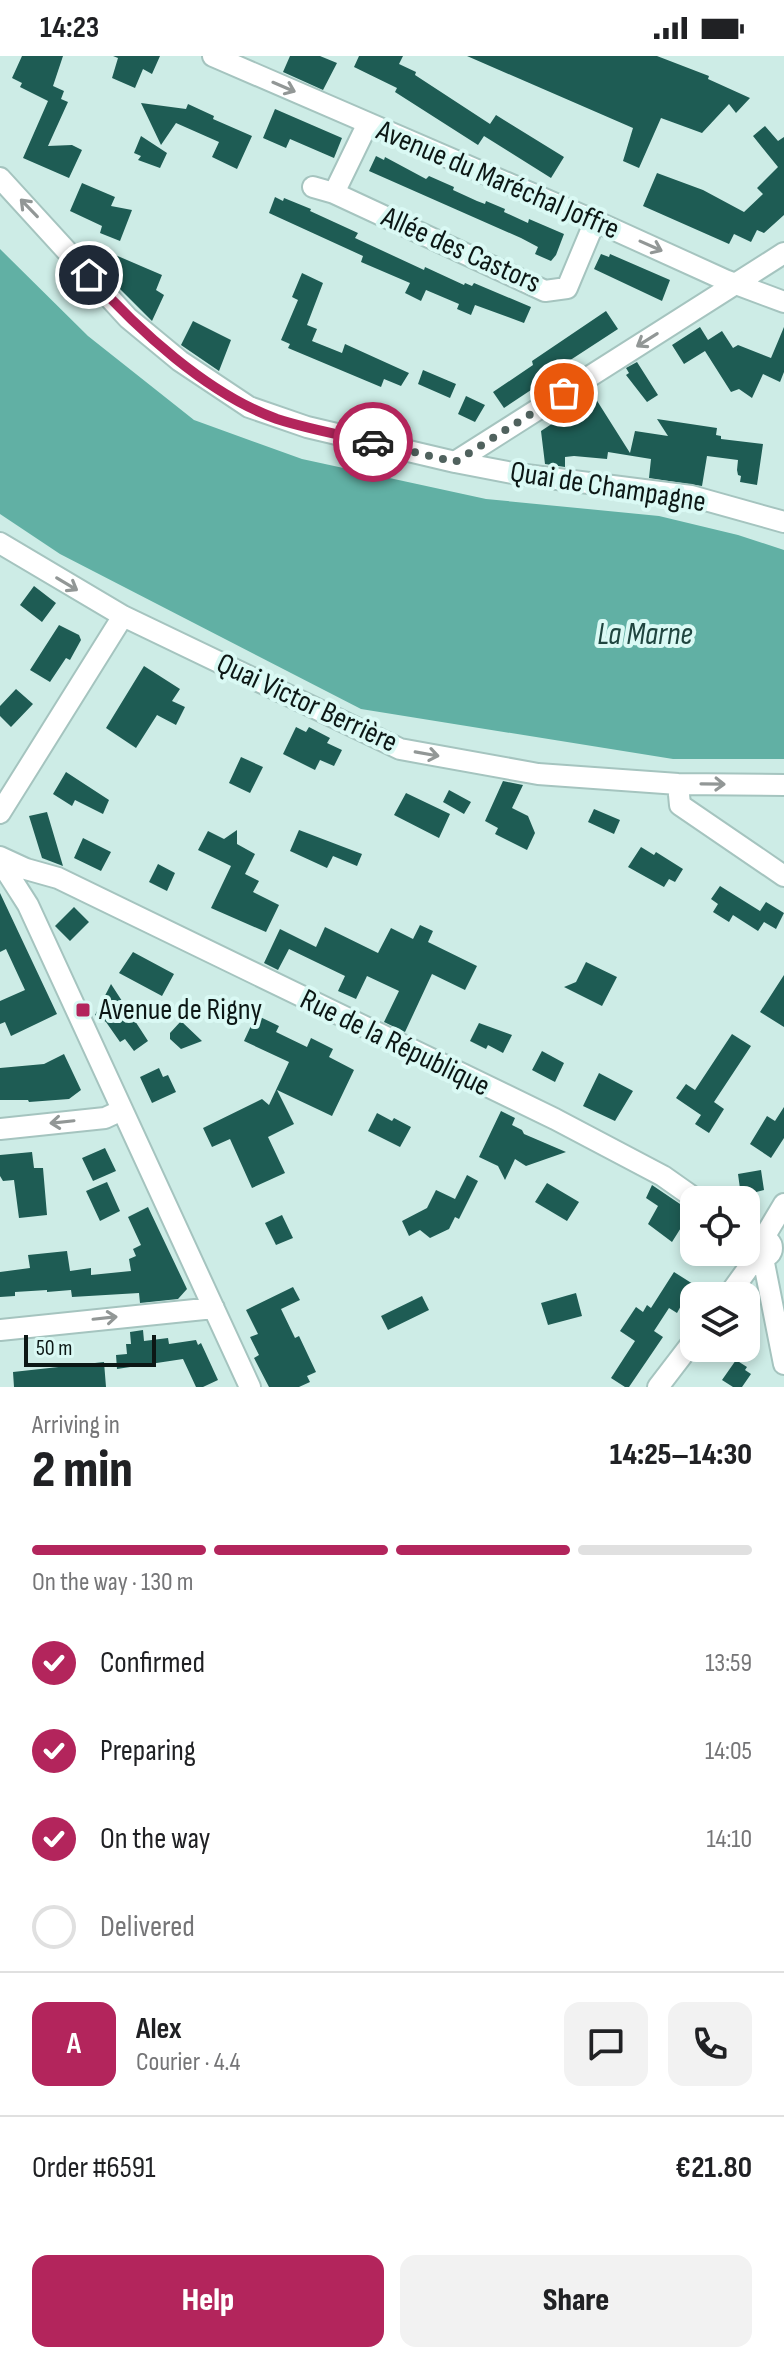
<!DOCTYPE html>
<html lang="en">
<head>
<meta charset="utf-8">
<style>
  :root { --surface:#fff; --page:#f2f2f2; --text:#202124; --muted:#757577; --line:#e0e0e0; --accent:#b3255c }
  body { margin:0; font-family:"Sofia Sans Condensed",sans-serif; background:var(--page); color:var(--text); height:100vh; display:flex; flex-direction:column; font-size:30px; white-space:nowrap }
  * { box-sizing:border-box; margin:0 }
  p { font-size:26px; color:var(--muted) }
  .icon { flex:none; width:44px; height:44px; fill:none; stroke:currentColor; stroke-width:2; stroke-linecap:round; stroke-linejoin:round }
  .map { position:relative; height:1331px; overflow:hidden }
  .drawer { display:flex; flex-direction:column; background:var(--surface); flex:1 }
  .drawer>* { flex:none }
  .buttons { position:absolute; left:680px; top:1130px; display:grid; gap:16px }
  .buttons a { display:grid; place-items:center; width:80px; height:80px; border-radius:16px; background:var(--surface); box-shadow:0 4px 12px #0003; font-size:40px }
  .scale { position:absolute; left:24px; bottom:20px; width:132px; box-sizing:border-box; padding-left:8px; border:4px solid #0c1715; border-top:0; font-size:22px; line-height:28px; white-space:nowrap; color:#0c1715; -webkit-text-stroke:6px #daf9f4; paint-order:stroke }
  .pin { position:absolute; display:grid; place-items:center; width:68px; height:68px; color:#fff; margin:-34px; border:4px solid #fff; border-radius:50%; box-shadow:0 2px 8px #0007 }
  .courier { position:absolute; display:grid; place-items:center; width:80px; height:80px; margin:-40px; border:6px solid #b3255c; border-radius:50%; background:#fff; color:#222; box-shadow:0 2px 10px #0007 }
  .headline em { font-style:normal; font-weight:800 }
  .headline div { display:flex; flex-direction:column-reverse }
  .headline { display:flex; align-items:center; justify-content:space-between; height:136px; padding:0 32px }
  h1 { font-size:52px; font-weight:800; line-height:60px }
  .bar { display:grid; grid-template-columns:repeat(4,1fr); gap:12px 8px; align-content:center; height:96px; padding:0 32px }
  .bar i { height:10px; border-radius:6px; background:var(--line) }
  .bar .current { background:var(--accent) }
  .bar p { grid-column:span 4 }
  .line { display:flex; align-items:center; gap:20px; padding:0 32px; border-top:2px solid var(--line) }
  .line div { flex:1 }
  .round { display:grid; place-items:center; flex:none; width:84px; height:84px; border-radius:16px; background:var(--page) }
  ol { padding:0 32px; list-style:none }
  li { display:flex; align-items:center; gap:24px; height:88px }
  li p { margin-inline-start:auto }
  li .icon { padding:8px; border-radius:50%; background:var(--accent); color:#fff; stroke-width:4 }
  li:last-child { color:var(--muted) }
  li i { width:44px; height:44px; border:4px solid var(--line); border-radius:50% }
  .button { display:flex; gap:16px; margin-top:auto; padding:16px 32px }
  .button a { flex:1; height:92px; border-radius:16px; background:var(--accent); color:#fff; font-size:32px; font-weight:800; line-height:92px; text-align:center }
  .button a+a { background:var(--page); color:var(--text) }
  .status { display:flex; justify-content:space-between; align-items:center; height:56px; padding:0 40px; background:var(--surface); direction:ltr }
  .status svg { height:22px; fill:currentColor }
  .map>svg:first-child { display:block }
</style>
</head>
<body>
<div class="status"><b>14:23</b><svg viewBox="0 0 49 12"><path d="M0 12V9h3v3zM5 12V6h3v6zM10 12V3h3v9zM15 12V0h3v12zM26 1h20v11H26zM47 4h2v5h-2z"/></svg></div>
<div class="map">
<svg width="784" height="1331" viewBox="0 0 784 1331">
  <rect width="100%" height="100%" fill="#cdece6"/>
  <!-- water -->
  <path fill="#61b0a4" d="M0,193L88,280L194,364L302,403L486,443L659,460L738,479L784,494V703H673L361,653L60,498L0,458Z"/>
  <!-- building -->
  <path fill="#1e5c54" d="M22,0H63L53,30L64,35L61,43L68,46L48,90L72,89L82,94L69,122L23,102L48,45L20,31L22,27L12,22Z
    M113,0H160L152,18L143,13L135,32L112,22L118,2Z
    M290,0H320L337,7L323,34L283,16Z
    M359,0H403L399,8L416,16L415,19L490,68L496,59L564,101L551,122L484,80L478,89L395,36L397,32L354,11Z
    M467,0H657L709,20L708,23L750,42L736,57L729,48L702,77L661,62L639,112L623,105L633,72Z
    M141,47L186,53L188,48L214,60L213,63L252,80L237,113L212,101L219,86L176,67L161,89Z
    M275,53L342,82L334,102L290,83L286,92L263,82Z
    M765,70L778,85L784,81V159L764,177L757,174L751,186L734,178L729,188L643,150L657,117L703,134L744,156L763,138L757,132L778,111L753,80Z
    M141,80L167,97L160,112L138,104L141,100L134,97Z
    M376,100L384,104L385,101L426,123L429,120L454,131L453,134L477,145L485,148L486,145L505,153L504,156L528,167L529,163L564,178L556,199L551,205L535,198L538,191L521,182L369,115Z
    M82,127L115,141L111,150L132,154L120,185L100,177L102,170L70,155Z
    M275,141L283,145L284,142L311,153L310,155L358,177L355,182L424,214L425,211L464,229L465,227L472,230L474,227L531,251L524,267L475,249L471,259L457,253L459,248L426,234L421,245L405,237L410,227L361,206L363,200L269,157Z
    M113,198L162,219L156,234L164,239L152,265L104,217Z
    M601,198L609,201L610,198L670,224L662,245L594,213Z
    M302,217L323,227L307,269L317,273L312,285L342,297L345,288L409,317L401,330L384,323L381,331L288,292L290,288L281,284L298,244L292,241Z
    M606,255L618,273L532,329L534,332L504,352L493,336L533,309L532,305Z
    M193,265L231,284L219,315L181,289Z
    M700,271L708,284L722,275L733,292L738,289L771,302L784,271V316L780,326L763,318L752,342L739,333L731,336L705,295L684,308L672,289Z
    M637,306L658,339L647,346L626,319L629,317L626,312Z
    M423,314L456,328L450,342L418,328Z
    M466,340L485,349L475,366L458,358Z
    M594,340L630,397L635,375L668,380L657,363L717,372L716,379L721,380V383L763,388L757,429L740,426L741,420L738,419L737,414L738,404L707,400L702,430L649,422L651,403L608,396L607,403L574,400L565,401V411L545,408L541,375Z
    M34,530L56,547L42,566L20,549Z
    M59,569L79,579L81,584L70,604L66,602L50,626L30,614Z
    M144,610L180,633L172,645L185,651L176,669L157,659L136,692L106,672Z
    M16,633L33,648L11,671L0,660V650Z
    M296,671L306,676L309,671L330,682L327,687L342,694L334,710L320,704L315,714L283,698Z
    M241,701L263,711L250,737L229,727Z
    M66,716L109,744L103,758L75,744L72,750L53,738Z
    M503,725L523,729L512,752L528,760L535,777L527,794L495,778L498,772L485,765Z
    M449,734L471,746L464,758L443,746Z
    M406,737L450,758L439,782L394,759Z
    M594,753L620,764L614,778L588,766Z
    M47,756L63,810L42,802L29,760Z
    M237,774V788L255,798L245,818L259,825L253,836L279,849L266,876L211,852L231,810L198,794L208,775L224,783Z
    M299,774L362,798L357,810L333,800L327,812L290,795Z
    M83,782L111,796L101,815L74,802Z
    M641,791L654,799L656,796L683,813L675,826L669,823L664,831L628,811Z
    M158,808L175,817L167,835L149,826Z
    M720,830L760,855L766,846L784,857L776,873L764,866L758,875L733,859L729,866L713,856L718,848L711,843Z
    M0,837L57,958L11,980L5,966L0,968V945L25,934L6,893L0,896Z
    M74,851L89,866L70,885L55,870Z
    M420,869L433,875L428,886L477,910L465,934L432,918L405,976L384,966L399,935L367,920L356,943L338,935L345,920L289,893L278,914L264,907L280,873L316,891L325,871L378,897L391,872L413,883Z
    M133,896L174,918L162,940L119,917Z
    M586,906L617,921L602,950L564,931L576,926Z
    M784,919V971L760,956Z
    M111,928L148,985L134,995L125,983L120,986L106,966L95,959Z
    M256,959L279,970L276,976L307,991L311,982L333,993L329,1001L354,1014L332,1060L277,1034L294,1068L268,1081L285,1117L252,1132L230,1083L212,1091L203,1072L262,1043L269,1049L289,1006L244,985Z
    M181,965L202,985L181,993L170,983V977Z
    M479,967L512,979L503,997L488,989L486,993L470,985Z
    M732,978L751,990L714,1046L724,1053L709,1077L695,1068L701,1059L676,1042L686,1028L695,1034Z
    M542,995L564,1007L555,1026L532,1014Z
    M64,998L81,1034L69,1043L29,1046L28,1044H0V1012L44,1008Z
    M159,1012L163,1021L168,1019L176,1036L152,1047L140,1021Z
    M599,1017L633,1035L615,1065L583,1050Z
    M784,1051V1082L771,1102L750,1088L767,1060L775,1065Z
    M501,1055L515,1062L512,1069L522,1074L524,1078L566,1096L526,1110L515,1103L505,1124L498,1110L479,1101Z
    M377,1057L392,1065L394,1062L411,1071L400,1091L368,1075Z
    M105,1092L116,1115L93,1125L82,1102Z
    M32,1096L34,1112H43L47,1159L19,1162L14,1124L3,1125L0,1120V1099Z
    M761,1114L764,1134L741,1140L738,1118Z
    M467,1119L478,1125L459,1163L455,1161L449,1173L430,1182L420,1174L409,1180L402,1165L427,1152L436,1134L455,1143Z
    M107,1126L120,1155L100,1165L86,1135Z
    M547,1127L579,1146L567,1165L535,1146Z
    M652,1129L683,1150L680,1153L689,1159L672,1186L648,1168L658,1150L646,1142Z
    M148,1151L187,1233L178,1243L140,1247L139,1237L72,1241L71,1234L47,1236V1234L15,1236V1240L0,1241V1216L30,1212L28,1199L67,1195L70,1215L91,1212V1219L131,1215L129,1203L136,1200L133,1193L141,1189L128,1161Z
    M282,1159L293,1182L276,1189L265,1167Z
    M674,1216L693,1228L677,1257L669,1252L654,1275L663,1281L629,1331H625L611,1322L635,1285L620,1275L636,1251L643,1256L647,1249L651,1252Z
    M293,1231L300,1244L281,1253L295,1282L299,1280L316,1316L307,1320L310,1326L299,1331H269L254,1302L259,1299L250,1281L258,1278L246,1254Z
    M576,1237L582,1260L548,1269L541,1247Z
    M422,1240L429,1254L388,1274L381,1260Z
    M143,1274L144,1285L168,1282L169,1288L196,1284L198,1289L201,1287L218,1324L203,1331H196L183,1303L117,1313L116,1299L127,1298L126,1288H131L130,1276Z
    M736,1304L747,1311L745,1314L751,1318L742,1331H733L722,1324Z
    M104,1306L106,1331H14L13,1316Z"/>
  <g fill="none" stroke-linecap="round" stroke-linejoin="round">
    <defs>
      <path id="street" d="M213,0L595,165L725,224L784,246
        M0,122L128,262L180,305L249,351L307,371L455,406L518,418L691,440L784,466
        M313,131L334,137L545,235L567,232L595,165
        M334,137L368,67
        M455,406L784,197
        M0,487L123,560L400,693L538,718L678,728L784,729
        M678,728L680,749L784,820
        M0,757L123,560
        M0,801L26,813L58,822L555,1063L663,1120L697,1144
        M0,805L28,849L250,1331
        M0,1073L105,1062L122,1054
        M754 1192a9 9 0 1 1 18 0a9 9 0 1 1-18 0Z
        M763,1183L784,1148
        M763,1202L784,1308
        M728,1240L757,1200
        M0,1274L214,1252
        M658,1331L694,1284"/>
    </defs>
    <!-- street casing -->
    <use href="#street" stroke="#a5c4bf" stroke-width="24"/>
    <!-- street -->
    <use href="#street" stroke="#fff" stroke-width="20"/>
  </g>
  <!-- one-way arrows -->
  <defs><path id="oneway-shaft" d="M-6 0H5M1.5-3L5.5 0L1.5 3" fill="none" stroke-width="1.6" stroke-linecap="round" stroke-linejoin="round" transform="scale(2)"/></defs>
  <g stroke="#929796">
    <use href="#oneway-shaft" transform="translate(284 31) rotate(23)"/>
    <use href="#oneway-shaft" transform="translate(29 152) rotate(-134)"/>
    <use href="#oneway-shaft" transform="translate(651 190) rotate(24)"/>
    <use href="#oneway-shaft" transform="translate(647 284) rotate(148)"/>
    <use href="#oneway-shaft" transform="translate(67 528) rotate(31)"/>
    <use href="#oneway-shaft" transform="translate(427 698) rotate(10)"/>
    <use href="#oneway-shaft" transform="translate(713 728) rotate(1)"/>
    <use href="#oneway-shaft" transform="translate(62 1066) rotate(174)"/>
    <use href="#oneway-shaft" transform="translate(105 1262) rotate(-6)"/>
  </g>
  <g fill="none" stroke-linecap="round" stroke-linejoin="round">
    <!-- done -->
    <path stroke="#50625e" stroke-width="8" stroke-dasharray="0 14.4" d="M373,386L455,406L564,337"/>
    <!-- route -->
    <path stroke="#b3255c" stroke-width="10" d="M89,219C137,273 207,338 277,363C308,373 341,379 373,386"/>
  </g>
  <!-- markers -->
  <rect fill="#b3255c" stroke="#daf9f4" stroke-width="3" x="75" y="946" width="16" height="16" rx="4"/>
  <g text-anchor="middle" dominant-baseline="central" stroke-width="8" stroke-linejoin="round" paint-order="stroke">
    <!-- street labels -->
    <g font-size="30" fill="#0c1715" stroke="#daf9f4">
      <text transform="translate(498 124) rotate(23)">Avenue du Maréchal Joffre</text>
      <text transform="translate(461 194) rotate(24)">Allée des Castors</text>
      <text transform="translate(608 431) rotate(9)">Quai de Champagne</text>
      <text transform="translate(307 647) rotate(25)">Quai Victor Berrière</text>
      <text transform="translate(395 987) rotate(26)">Rue de la République</text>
    </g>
    <!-- poi labels -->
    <g font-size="30" fill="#0c1715" stroke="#daf9f4" text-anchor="start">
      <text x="99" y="954">Avenue de Rigny</text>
    </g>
    <!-- water labels -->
    <g font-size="32" font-style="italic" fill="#1f453f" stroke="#daf9f4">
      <text x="645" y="578">La Marne</text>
    </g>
  </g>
</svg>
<div class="buttons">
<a><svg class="icon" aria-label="locate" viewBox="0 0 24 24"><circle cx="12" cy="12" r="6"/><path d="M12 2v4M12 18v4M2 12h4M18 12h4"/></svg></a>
<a><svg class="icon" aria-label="layers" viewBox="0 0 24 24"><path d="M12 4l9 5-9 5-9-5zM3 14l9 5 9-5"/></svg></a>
</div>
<div class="scale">50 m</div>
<div class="pin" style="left:564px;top:337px;background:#ea580c"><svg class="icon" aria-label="bag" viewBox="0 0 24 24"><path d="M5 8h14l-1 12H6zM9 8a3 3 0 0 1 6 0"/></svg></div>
<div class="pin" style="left:89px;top:219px;background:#1f2937"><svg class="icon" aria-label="home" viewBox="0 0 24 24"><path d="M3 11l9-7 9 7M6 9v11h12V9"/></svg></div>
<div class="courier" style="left:373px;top:386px"><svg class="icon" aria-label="car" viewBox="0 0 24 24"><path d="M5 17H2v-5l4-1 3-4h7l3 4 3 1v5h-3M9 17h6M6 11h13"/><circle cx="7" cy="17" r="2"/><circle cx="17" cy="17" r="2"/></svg></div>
</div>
<section class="drawer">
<div class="headline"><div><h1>2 min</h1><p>Arriving in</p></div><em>14:25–14:30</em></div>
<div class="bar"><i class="current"></i><i class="current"></i><i class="current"></i><i></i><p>On the way · 130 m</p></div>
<ol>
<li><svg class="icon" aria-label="check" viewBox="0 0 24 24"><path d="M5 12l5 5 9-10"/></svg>Confirmed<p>13:59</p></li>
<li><svg class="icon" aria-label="check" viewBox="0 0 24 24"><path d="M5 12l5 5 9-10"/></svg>Preparing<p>14:05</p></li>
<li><svg class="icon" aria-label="check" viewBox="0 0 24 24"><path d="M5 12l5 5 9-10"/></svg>On the way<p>14:10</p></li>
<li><i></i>Delivered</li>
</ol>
<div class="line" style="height:144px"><b class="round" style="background:var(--accent);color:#fff">A</b><div><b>Alex</b><p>Courier · 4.4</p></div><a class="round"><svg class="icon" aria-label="chat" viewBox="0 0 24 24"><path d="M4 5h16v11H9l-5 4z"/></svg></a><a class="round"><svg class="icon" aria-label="phone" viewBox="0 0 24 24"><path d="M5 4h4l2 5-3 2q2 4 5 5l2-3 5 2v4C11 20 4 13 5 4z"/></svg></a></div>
<div class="line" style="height:104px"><div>Order #6591</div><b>€21.80</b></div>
<div class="button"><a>Help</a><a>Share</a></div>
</section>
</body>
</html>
